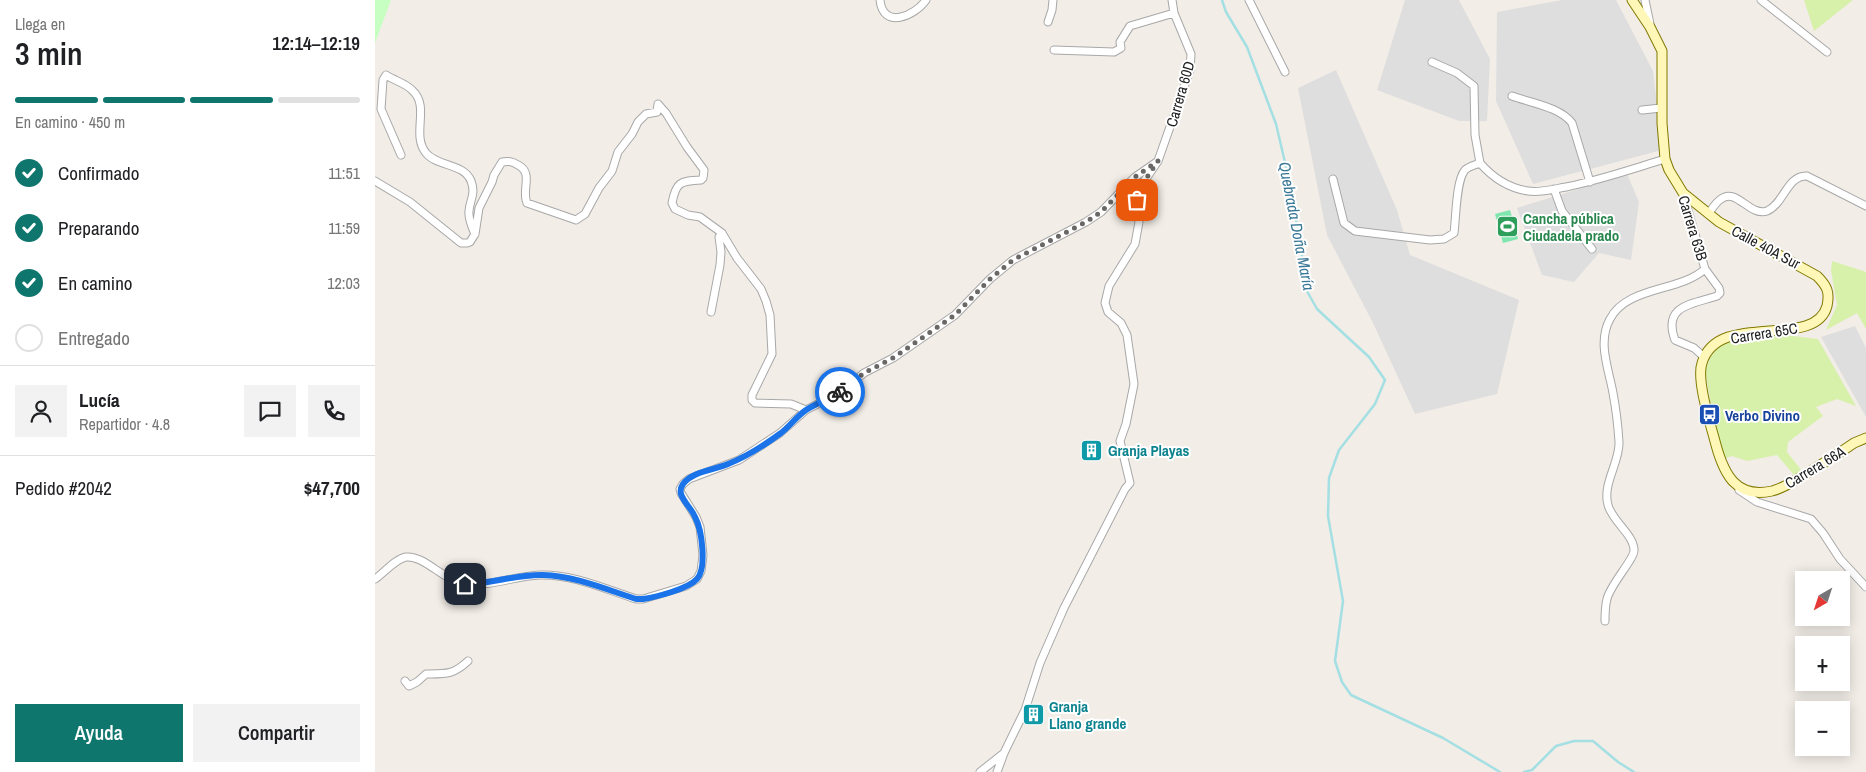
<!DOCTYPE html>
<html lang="es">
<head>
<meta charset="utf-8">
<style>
  :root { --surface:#fff; --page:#f2f2f2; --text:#202124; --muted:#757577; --line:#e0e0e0; --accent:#0f766e }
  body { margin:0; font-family:"Archivo Narrow",sans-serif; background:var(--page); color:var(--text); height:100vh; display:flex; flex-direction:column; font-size:19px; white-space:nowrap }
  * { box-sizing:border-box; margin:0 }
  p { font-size:16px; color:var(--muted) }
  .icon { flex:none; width:28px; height:28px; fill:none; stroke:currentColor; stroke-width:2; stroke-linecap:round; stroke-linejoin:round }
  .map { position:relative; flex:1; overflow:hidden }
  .drawer { display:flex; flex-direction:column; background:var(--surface); width:375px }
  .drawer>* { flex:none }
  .needle { width:32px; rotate:219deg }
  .tools { position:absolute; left:1420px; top:571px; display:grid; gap:10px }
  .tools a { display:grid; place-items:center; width:55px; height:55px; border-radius:0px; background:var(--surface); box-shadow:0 2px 12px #0003; font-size:25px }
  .pin { position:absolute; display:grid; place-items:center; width:42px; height:42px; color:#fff; margin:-21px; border-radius:10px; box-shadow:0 2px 8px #0006 }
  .courier { position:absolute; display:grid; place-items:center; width:50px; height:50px; margin:-25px; border:4px solid #1a73e8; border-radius:50%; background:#fff; color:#222; box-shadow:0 1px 6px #0007 }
  .overview em { font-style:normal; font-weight:600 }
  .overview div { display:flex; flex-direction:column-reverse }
  .overview { display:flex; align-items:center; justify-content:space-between; height:85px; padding:0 15px }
  h1 { font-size:32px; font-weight:600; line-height:38px }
  .bar { display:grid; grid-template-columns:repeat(4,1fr); gap:8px 5px; align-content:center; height:60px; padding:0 15px }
  .bar i { height:6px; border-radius:4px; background:var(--line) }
  .bar .active { background:var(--accent) }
  .bar p { grid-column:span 4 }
  .line { display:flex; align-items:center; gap:12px; padding:0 15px; border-top:1px solid var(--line) }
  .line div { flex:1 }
  .round { display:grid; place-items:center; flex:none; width:52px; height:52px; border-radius:0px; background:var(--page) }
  ol { padding:0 15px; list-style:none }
  li { display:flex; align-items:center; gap:15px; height:55px }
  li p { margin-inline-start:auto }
  li .icon { padding:5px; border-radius:50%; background:var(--accent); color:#fff; stroke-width:4 }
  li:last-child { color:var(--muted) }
  li i { width:28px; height:28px; border:2px solid var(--line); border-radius:50% }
  .action { display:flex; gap:10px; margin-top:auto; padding:10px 15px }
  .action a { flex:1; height:58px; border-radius:0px; background:var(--accent); color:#fff; font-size:20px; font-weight:600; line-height:58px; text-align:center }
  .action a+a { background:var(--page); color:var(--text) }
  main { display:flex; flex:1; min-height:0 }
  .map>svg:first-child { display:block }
</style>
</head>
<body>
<main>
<section class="drawer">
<div class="overview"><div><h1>3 min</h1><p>Llega en</p></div><em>12:14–12:19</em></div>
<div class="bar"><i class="active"></i><i class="active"></i><i class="active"></i><i></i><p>En camino · 450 m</p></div>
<ol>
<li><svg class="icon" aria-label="check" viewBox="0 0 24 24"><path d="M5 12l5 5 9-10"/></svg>Confirmado<p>11:51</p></li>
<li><svg class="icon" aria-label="check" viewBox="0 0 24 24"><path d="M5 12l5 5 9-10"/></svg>Preparando<p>11:59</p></li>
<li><svg class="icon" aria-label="check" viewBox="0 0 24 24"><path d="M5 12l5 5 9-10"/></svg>En camino<p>12:03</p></li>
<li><i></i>Entregado</li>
</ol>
<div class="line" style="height:90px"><a class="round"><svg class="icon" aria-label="person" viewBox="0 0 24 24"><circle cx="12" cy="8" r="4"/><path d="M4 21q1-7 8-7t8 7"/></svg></a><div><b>Lucía</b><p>Repartidor · 4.8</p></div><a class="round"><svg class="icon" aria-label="chat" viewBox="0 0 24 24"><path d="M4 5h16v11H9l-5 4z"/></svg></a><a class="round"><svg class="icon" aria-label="phone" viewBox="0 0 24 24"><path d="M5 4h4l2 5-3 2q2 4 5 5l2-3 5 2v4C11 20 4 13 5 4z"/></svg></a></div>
<div class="line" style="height:65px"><div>Pedido #2042</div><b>$47,700</b></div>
<div class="action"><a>Ayuda</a><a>Compartir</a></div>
</section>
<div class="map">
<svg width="1491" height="772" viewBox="0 0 1491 772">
  <rect width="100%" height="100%" fill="#f2ede7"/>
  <!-- residential -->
  <path fill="#dfdede" d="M1030,0H1084L1115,59L1112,121H1084L1002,90Z
    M1187,0H1241L1278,71L1287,150L1158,184L1121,101L1122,12Z
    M961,70L1022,210L1035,255L1144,300L1122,394L1040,414L998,323L952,235L923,88Z
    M1252,174L1264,202L1256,260L1224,253L1199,282L1167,275L1142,208Z
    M1480,326L1491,348V417L1446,337Z"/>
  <!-- grass -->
  <path fill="#d7f0aa" d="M1429,0H1478L1439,31Z
    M1457,261L1491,272V329L1482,313L1451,330L1462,305L1456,270Z
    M1400,334L1443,339L1481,406L1462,399L1441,407L1448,416L1413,442L1412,452L1427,471L1420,476L1402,455L1372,461L1357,456L1348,459L1337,411L1330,370L1339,349L1364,337Z"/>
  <!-- park -->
  <path fill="#c7fec2" d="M0,0H16L0,43Z"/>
  <!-- pitch -->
  <path fill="#7fe7ae" d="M1135,210L1143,239L1128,243L1120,214Z"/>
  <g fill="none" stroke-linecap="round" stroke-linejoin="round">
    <!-- stream -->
    <path stroke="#a4dfe3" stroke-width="2.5" d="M847,0L851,12L872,47L901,124L916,188L933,293L942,309L994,357L1010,380L1000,404L964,450L954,478L953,516L968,601L960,661L967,682L976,695L1068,738L1125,772
      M1149,772L1157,770L1181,746L1199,741H1218L1243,762L1259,772"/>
    <defs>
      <path id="minor" d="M505,0C508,30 540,16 551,0
        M874,0L910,72
        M1270,0L1275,24
        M1386,0L1452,52
        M673,22L677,10L678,0
        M679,50L739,52L746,48L745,42L755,26L799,13
        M1057,62L1082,73L1099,86L1100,135L1105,163
        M1137,96C1156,103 1185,107 1197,123L1215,182
        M1267,110L1286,108
        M26,155L6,109L8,80L11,75C20,81 31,83 38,91C55,107 36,135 51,153C62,167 89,163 96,181C101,194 95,199 94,211C93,219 97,227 100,234
        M1105,163C1118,178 1133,188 1153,191C1165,193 1179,189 1191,187C1225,180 1257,169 1290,159
        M958,179L969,223L980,231L1055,240L1069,239L1079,233C1081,218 1081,180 1090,170C1094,166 1100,165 1105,163
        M0,181L35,202L86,243H92L95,242L100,234L104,208L117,182L119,175L127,162C133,161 137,161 143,165C159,173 146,190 152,203L201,220L210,214L224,188L237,171L243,152L257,134L263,122L271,114L282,112L283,104L291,113L312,147L329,170L328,178L326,180C305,181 301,182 297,203L300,209L313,215L325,217L347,233L362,258L386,289L391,301L395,315L397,354L377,395V400L380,403L416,404L431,410
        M1179,189L1187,211L1217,249
        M1308,193L1330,269L1344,288L1345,293L1342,296C1318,304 1287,305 1300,340L1319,348L1329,357
        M1333,214C1337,209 1341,202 1346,199C1361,187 1375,217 1392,211C1409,204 1412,175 1432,176L1491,206
        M336,312L345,265L346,252L344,237L347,233
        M1364,490L1382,502L1436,519L1448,533L1465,559L1491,587
        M0,579C9,573 20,559 31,557C49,555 68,580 89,584C114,587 140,576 165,575C198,574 230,589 261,599H268L311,586L322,579L326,571L328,555L325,527L321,517L306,493L305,489L308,484L314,479L364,460L405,433L431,410L466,392L489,373L518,358L580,315L615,279L638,260L711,222L726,212L760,177L783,161
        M1230,621C1230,614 1230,606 1232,599C1235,585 1260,558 1259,550C1259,535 1237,521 1233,505C1227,484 1245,462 1244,442C1243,426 1241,409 1238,393C1234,370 1222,342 1235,319C1252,286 1305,292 1330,269
        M30,681L34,686L42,682L51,674C71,674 78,675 93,661
        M605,772L629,753
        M622,772L629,753L650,710L665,663L689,608L750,489L755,483L745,441L751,424L759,384L752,335L746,323L733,312L730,303L734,286L760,244L764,222L761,210L764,189L783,161L815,70L816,54L799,13L797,0"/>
      <path id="secondary" d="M1257,0L1275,27L1287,51V123L1290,159L1294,170L1308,193L1344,222L1442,276C1452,286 1455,292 1452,306C1440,351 1343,309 1327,363C1321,380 1336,426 1341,445C1349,474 1361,499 1397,491C1409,488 1421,480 1431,474C1447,464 1463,454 1479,443L1491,438"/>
    </defs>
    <!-- minor casing -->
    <use href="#minor" stroke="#a8a8a8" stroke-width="9"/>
    <!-- secondary casing -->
    <use href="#secondary" stroke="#807900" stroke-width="11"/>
    <!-- minor -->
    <use href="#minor" stroke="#fff" stroke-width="7"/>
    <!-- secondary -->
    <use href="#secondary" stroke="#fff7b8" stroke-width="9"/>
  </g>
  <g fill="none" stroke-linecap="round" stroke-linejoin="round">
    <!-- done -->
    <path stroke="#6a6866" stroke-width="5" stroke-dasharray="0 9" d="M465,392L489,373L518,358L580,315L615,279L638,260L711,222L726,212L760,177L783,161L764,189L762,200"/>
    <!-- route -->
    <path stroke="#1a73e8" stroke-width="6" d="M90,584C116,584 142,574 168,575C200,576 230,589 261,599H268C281,597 313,589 322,579C332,568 327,530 320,517C317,509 309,503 306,494C305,490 306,487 308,484C318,471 340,470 353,464C371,457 391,444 406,433C415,426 422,416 431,410C442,403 454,399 465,392"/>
  </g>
  <!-- icons -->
  <defs>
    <symbol id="stadium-square" viewBox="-11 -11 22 22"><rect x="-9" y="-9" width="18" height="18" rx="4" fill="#2e9e5b" stroke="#fff"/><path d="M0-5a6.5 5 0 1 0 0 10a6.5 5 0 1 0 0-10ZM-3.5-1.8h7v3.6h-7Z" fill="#fff"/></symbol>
    <symbol id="bus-square" viewBox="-11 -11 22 22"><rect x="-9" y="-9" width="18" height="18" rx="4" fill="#1a4fb4" stroke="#fff"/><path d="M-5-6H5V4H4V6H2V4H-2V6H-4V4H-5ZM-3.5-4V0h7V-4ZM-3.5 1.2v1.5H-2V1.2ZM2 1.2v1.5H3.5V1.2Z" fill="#fff"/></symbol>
    <symbol id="building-square" viewBox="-11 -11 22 22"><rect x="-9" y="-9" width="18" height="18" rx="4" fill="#0f9aa8" stroke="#fff"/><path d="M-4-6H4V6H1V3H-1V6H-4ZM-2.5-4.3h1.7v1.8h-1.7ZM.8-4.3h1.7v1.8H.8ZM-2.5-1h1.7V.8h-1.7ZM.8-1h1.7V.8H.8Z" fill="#fff"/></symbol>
  </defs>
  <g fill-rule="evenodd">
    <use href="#stadium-square" x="1120" y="214" width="25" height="25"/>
    <use href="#bus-square" x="1322" y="402" width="25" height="25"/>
    <use href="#building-square" x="704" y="438" width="25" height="25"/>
    <use href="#building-square" x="646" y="702" width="25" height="25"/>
  </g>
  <g text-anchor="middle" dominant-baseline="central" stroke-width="4" stroke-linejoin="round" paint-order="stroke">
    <!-- street labels -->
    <g font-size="15" fill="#212121" stroke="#fff">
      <text transform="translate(805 94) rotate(-74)">Carrera 60D</text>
      <text transform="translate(1318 228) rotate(73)">Carrera 63B</text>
      <text transform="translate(1391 247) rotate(28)">Calle 40A Sur</text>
      <text transform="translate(1389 333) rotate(-9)">Carrera 65C</text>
      <text transform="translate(1440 467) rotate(-31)">Carrera 66A</text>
    </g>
    <!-- leisure labels -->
    <g font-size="15" font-weight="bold" fill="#27864d" stroke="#fff" text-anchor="start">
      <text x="1148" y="218">Cancha pública<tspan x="1148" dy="17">Ciudadela prado</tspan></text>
    </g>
    <!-- transit labels -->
    <g font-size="15" font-weight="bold" fill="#164399" stroke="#fff" text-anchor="start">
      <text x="1350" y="415">Verbo Divino</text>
    </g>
    <!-- culture labels -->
    <g font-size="15" font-weight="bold" fill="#0d838f" stroke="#fff" text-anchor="start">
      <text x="733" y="450">Granja Playas</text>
      <text x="674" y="706">Granja<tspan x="674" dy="17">Llano grande</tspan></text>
    </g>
    <!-- water labels -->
    <g font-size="16" font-style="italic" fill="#3a7898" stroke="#fff">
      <text transform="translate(922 226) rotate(79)">Quebrada Doña María</text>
    </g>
  </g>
</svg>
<div class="tools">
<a><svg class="needle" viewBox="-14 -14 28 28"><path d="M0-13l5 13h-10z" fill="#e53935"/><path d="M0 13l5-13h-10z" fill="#757577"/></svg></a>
<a>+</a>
<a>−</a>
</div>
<div class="pin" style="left:762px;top:200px;background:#ea580c"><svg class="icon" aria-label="bag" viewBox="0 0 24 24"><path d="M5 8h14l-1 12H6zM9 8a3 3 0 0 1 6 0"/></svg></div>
<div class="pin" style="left:90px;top:584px;background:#1f2937"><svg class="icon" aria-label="home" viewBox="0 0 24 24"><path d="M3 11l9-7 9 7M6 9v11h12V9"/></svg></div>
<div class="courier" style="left:465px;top:392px"><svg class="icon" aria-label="bike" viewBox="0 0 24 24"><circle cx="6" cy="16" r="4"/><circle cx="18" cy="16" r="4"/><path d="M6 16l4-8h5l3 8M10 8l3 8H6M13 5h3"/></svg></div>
</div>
</main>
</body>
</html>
